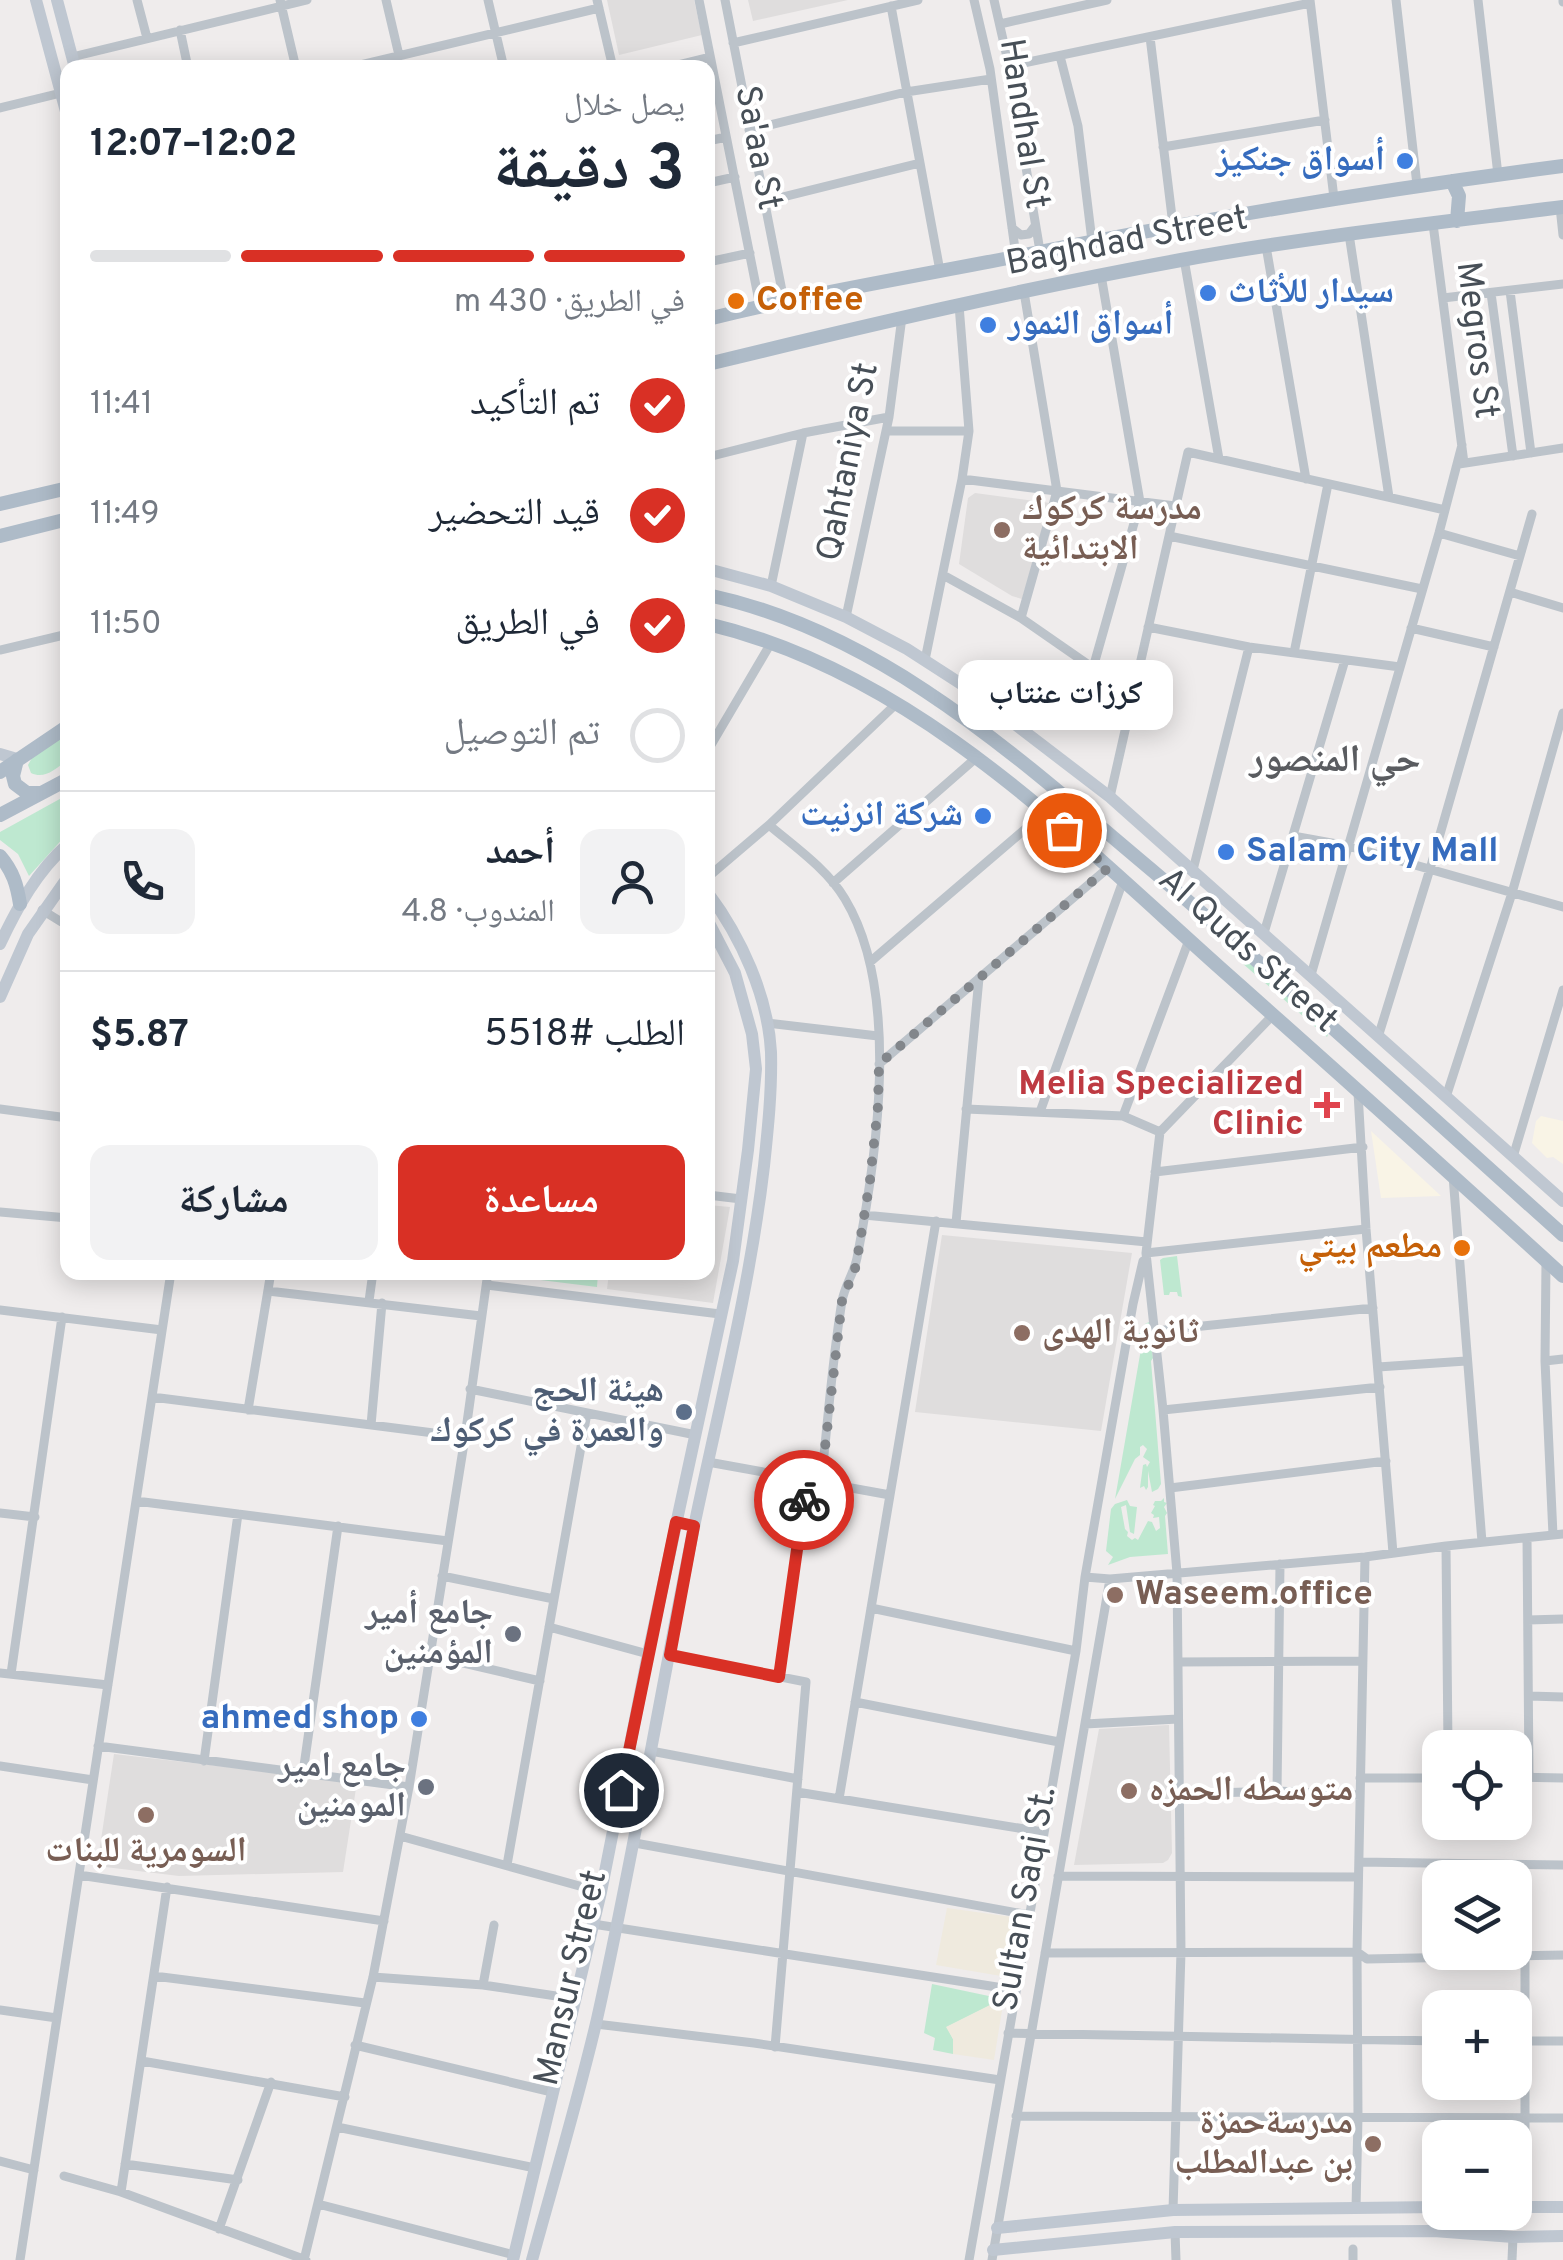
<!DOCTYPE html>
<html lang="ar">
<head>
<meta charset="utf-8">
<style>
  :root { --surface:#fff; --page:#f2f2f3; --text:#1f2937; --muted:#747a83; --line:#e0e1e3; --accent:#d93025 }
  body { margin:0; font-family:Overpass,"Noto Naskh Arabic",sans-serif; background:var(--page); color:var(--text); direction:rtl; height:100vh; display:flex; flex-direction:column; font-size:38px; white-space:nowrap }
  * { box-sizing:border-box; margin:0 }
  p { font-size:32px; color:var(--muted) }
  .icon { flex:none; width:55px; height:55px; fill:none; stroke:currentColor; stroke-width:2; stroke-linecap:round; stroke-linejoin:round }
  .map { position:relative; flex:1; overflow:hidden; direction:ltr }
  .drawer { position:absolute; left:60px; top:60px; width:655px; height:1220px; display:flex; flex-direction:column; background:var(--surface); border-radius:20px; box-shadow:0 5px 25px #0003; direction:rtl }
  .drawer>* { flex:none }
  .buttons { position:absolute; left:1422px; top:1730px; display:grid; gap:20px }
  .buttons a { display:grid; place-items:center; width:110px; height:110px; border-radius:20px; background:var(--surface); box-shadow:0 5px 25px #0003; font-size:50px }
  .pin { position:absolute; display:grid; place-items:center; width:85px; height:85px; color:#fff; margin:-42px; border:5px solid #fff; border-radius:50%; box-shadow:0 2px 10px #0007 }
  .courier { position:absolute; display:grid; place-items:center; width:100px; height:100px; margin:-50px; border:8px solid #d93025; border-radius:50%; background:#fff; color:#222; box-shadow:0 2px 12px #0007 }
  .bubble { position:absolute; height:70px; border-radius:20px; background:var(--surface); box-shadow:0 5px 25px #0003; font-size:32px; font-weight:700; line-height:70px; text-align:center; direction:rtl }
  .overview em { font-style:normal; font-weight:700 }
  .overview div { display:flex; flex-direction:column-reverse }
  .overview { display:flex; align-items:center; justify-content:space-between; height:170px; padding:0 30px }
  h1 { font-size:65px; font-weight:700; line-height:75px }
  .bar { display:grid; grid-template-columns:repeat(4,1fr); gap:15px 10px; align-content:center; height:120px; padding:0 30px }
  .bar i { height:12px; border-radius:8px; background:var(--line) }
  .bar .on { background:var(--accent) }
  .bar p { grid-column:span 4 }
  .line { display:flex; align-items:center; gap:25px; padding:0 30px; border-top:2px solid var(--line) }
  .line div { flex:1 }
  .round { display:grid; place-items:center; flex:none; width:105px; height:105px; border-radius:20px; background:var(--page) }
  ol { padding:0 30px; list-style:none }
  li { display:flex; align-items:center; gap:30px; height:110px }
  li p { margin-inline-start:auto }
  li .icon { padding:10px; border-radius:50%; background:var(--accent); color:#fff; stroke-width:4 }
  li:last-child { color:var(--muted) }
  li i { width:55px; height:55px; border:5px solid var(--line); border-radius:50% }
  .button { display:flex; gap:20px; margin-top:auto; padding:20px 30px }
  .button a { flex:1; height:115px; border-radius:20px; background:var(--accent); color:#fff; font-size:40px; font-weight:700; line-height:115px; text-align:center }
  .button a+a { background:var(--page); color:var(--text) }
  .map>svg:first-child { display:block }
</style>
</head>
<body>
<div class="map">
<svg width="1563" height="2260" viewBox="0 0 1563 2260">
  <rect width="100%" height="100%" fill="#efecec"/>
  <!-- commercial -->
  <path fill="#f9f4e6" d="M1541,1116L1563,1121V1164L1553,1157L1547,1158L1532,1143L1536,1121Z
    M1371,1131L1441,1196L1381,1198Z"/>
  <!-- education -->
  <path fill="#dfdddd" d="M607,0H694L702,35L619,55Z
    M748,0H848L753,21Z
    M975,493L1050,503L1022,599L1012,596L959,564L968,498Z
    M708,1205L730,1207L713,1303L607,1289L609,1273L708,1272Z
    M942,1235L1132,1253L1101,1431L915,1412Z
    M1169,1725L1172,1853L1168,1860L1163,1863L1074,1865L1099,1729Z
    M114,1754L357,1782L343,1872L179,1876L97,1866Z"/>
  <!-- green -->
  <path fill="#bee8d0" d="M67,734V761C56,768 45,780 31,773L28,765L33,756Z
    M67,795V834L29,876L18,854L0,840V832Z
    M1245,958L1329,1032L1327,1037L1242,963Z
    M1177,1256L1182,1297L1178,1296L1177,1292H1170L1169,1295H1164L1160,1260L1163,1258Z
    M501,1273V1272L598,1273L597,1287L501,1275Z
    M1151,1321L1153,1335L1150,1338L1153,1358L1151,1361L1161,1484L1158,1489L1152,1492L1148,1471V1487L1146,1490L1144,1486L1140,1488L1143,1465L1146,1464L1147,1467L1150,1462L1143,1457L1147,1449L1143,1445L1140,1447V1455L1135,1459L1115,1499L1141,1349L1142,1345L1136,1342L1135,1337L1143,1330L1145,1324Z
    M1164,1498V1502L1167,1503L1164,1507L1167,1513L1165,1516L1168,1554L1130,1557L1108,1565L1113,1557L1106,1551L1111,1509L1115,1504L1127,1500L1130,1506L1137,1507L1134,1534L1130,1532L1126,1505L1121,1507L1125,1529L1128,1532L1127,1536L1132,1540L1135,1538L1138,1540L1148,1521L1152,1522L1156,1531L1160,1528L1159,1517L1153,1518L1154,1515L1151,1513L1155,1506L1153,1505L1155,1501H1161Z
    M932,1984L1003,1999L947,2027L953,2039V2054L933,2050L935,2038L924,2033Z"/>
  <!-- sand -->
  <path fill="#efeade" d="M947,1908L1019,1918L1007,1977L936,1965Z
    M1004,1998L994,2060L953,2054V2039L946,2027Z"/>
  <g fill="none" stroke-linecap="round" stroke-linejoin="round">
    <!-- street -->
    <path stroke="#bcc3ca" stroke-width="9" d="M137,0L147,38
      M280,0L296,68
      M386,0L402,68
      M488,0L504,68
      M597,0L613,68
      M699,0L760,306
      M725,0L784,301
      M974,0L990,69L1016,256
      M994,0L1009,66L1040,251
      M1310,0L1334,198
      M1396,0L1417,185
      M1478,0L1498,175
      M1563,0V2
      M891,6L940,271
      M1000,24L1107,0
      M180,30L188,68
      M1150,37L1173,225
      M733,43L918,0
      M1060,56L1078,126L1092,241
      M72,57L307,0
      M1009,66L1310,3
      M348,68L599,8
      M665,68L710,57
      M0,108L61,93
      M749,130L906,92L991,79
      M708,141L726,137
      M1163,147L1325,120
      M708,183L735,177
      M763,202L920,163
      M1560,207L1563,235
      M1433,224L1464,463
      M1012,228L1021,235L1029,234L1035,226
      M1349,234L1389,497
      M1266,246L1306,479
      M1184,259L1219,459
      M708,262L750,253
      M1510,291L1531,453
      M1491,293L1513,456
      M1443,298L1563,284
      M887,431H969
      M708,457L803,433L889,417
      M1459,464L1563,448
      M962,479L1175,506
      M1439,533L1520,556
      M1169,536L1422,589
      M943,575L1021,618L1132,695
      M771,586L803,433
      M1510,592L1563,608
      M846,617L889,417L902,317
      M1021,618L1057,491L1024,292
      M1148,627L1249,647L1400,667
      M1411,628L1494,647
      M0,650L68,634
      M1294,653L1328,484
      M925,660L962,479L969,431L959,305
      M1093,668L1140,502L1101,275
      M708,750L771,643
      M1110,797L1188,452L1445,510
      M769,825C795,847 827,869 845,899C901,992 877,1156 857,1258C854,1273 845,1285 842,1301C832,1361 828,1422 821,1482
      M1293,836L1348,846L1563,907
      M1193,870L1249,647
      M708,877L769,825L896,704
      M833,883L976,758
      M42,910L68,926
      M1264,933L1345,660
      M870,962L1044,813
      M1311,975L1439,533L1462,445
      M767,1023L878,1036
      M1379,1034L1430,869L1532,514
      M879,1064L1108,868
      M1358,1093L1366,1229L1393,1553
      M1446,1097L1512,893L1563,713
      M0,1109L68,1118
      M966,1109L1123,1116L1160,1132
      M1040,1112L1123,881
      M1123,1116L1189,940
      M1513,1157L1563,990
      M1155,1172L1363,1147
      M1453,1176L1482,1542
      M708,1195L741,1199
      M0,1212L68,1218
      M864,1215L1147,1242
      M956,1223L979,978
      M1146,1253L1366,1229
      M1546,1262L1545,1361L1553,1535
      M487,1285L720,1314
      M268,1291L481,1316
      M369,1301L373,1272
      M0,1310L162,1330
      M1155,1331L1373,1308
      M1545,1361L1563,1359
      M1378,1367L1466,1361
      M470,1389L696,1435
      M152,1397L465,1437
      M248,1410L271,1272
      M1163,1410L1380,1387
      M371,1425L382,1303
      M708,1462L890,1495
      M1170,1488L1386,1461
      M136,1501L448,1541
      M0,1513L35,1517
      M1527,1538L1529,1777
      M1446,1546L1448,1748
      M442,1576L554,1599
      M1085,1577L1110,1579L1365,1557L1446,1546L1563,1534
      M871,1608L1076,1651
      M1528,1620L1563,1619
      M549,1627L648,1654
      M429,1655L540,1681
      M670,1655L806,1682L775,2047
      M1178,1662L1362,1661
      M0,1673L108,1685
      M11,1674L62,1317
      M779,1677L807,1480
      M1529,1696L1563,1697
      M855,1702L1059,1742
      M1085,1724L1178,1719
      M98,1746L409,1787
      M651,1751L798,1779
      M204,1761L238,1514
      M0,1766L93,1780
      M303,1773L338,1526
      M1515,1777L1563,1778
      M1360,1778H1440
      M1277,1791L1280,1564
      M797,1792L1043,1832
      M1179,1794L1277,1791L1360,1795
      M839,1799L936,1221
      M400,1836L601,1892
      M635,1843L1029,1915
      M1359,1862L1563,1865
      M507,1865L587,1413
      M79,1875L384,1921
      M1058,1876L1358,1877
      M593,1924L1016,1990
      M1045,1953L1357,1952L1367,1959L1563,1955
      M1525,1956V2207
      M154,1976L365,2003
      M373,1977L483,1985L576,1999
      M483,1985L494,1925
      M0,2010L57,2018
      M596,2024L754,2043L1000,2080
      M1008,2033L1440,2041
      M1515,2041H1563
      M355,2045L552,2092
      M142,2061L345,2097
      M1016,2116L1563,2118
      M337,2127L535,2168
      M0,2161L34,2170
      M125,2164L238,2180
      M64,2176L121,2192L306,2260
      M121,2192L167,1887
      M318,2204L514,2255
      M1356,2208L1358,2117L1357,1952L1365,1557
      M1173,2210L1181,1952L1177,1573L1163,1410L1146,1253L1160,1132L1273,1015
      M219,2229L271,2082
      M1175,2232L1176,2260
      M20,2260L171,1272
      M304,2260L373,1977L409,1787L465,1437L488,1272
      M969,2260L1076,1651L1085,1577L1133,1304L1143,1261
      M992,2260L1110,1579
      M1353,2260V2249
      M1512,2260L1513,2237"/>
    <!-- secondary -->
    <path stroke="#bfc7d1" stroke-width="12" d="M36,0L68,119
      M57,0L75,68
      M708,569L771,586L846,617L907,649L969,689L1110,797L1563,1201
      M0,754L17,759
      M0,944C17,908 37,871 68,844
      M0,997L28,934L68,877
      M1515,2207H1563
      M997,2228L1173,2210L1440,2207
      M993,2250L1175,2232L1434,2231L1513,2237L1563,2236
      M513,2260L601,1892L648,1654L733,1261L748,1150L756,1069L752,1034L735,973L708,921
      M532,2260C554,2180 578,2100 597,2019C634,1854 661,1687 695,1522C720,1403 750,1286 764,1166C768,1128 772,1090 771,1052C768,996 741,937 708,893"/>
    <!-- primary -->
    <path stroke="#aebbc8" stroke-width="14" d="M1452,181L1459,196L1457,221
      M708,319C809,294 911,277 1014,257C1196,220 1379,190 1563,166
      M708,364C864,326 1022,289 1181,260C1307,237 1436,223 1563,207
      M0,504L68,488
      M0,536L68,519
      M708,595C885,633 1019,759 1154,872C1293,990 1427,1113 1563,1235
      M708,624C912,672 1067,831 1219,967C1334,1069 1449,1172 1563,1276
      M17,760L13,776L15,784L27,793H40
      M0,772L68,726
      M0,815L68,779
      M0,856C13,871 17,885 20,904"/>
  </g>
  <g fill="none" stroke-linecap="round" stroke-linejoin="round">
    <!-- done -->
    <path stroke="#82868b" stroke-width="10" stroke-dasharray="0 18" d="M804,1500L807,1480L821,1482L842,1301L856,1266L870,1180L878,1106L879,1064L1108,868L1064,830"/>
    <!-- route -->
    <path stroke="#d93025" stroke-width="12" d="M621,1790L676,1522L694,1526L670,1655L779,1677L804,1500"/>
  </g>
  <!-- markers -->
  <g fill="#3f7fe0" stroke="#fff" stroke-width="4">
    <circle cx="1405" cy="161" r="10"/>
    <circle cx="1208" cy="293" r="10"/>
    <circle cx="988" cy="325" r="10"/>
    <circle cx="983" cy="816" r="10"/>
    <circle cx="1226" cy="852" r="10"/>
    <circle cx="419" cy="1719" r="10"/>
  </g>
  <g fill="#e8710a" stroke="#fff" stroke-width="4">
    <circle cx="736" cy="301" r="10"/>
    <circle cx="1462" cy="1248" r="10"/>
  </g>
  <g fill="#8d6e63" stroke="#fff" stroke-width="4">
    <circle cx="1002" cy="530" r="10"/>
    <circle cx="1022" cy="1333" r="10"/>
    <circle cx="1115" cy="1595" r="10"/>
    <circle cx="1129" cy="1791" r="10"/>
    <circle cx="146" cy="1815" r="10"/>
    <circle cx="1373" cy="2144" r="10"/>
  </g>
  <path fill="#e0444e" stroke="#fff" stroke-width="4" d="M1322 1090h10v10h10v10h-10v10h-10v-10h-10v-10h10z"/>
  <circle fill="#5c6f8a" stroke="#fff" stroke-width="4" cx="684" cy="1412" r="10"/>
  <g fill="#6b7280" stroke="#fff" stroke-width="4">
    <circle cx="513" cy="1634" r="10"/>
    <circle cx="426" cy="1787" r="10"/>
  </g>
  <g text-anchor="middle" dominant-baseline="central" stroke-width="8" stroke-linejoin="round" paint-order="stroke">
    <!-- street labels -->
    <g font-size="35" fill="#474f57" stroke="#fff">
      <text transform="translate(1023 124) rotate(81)">Handhal St</text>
      <text transform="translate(757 148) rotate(79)">Sa'aa St</text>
      <text transform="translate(1127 242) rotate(-11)">Baghdad Street</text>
      <text transform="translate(1476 340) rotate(83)">Megros St</text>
      <text transform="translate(849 462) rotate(-79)">Qahtaniya St</text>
      <text transform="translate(1247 951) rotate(42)">Al Quds Street</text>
      <text transform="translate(1026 1899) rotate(-80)">Sultan Saqi St.</text>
      <text transform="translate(572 1978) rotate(-77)">Mansur Street</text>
    </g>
    <!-- shop labels -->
    <g font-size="35" font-weight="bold" fill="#366cbe" stroke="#fff" text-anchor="end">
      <text x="1385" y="161">أسواق جنكيز</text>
      <text x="1228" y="293" text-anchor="start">سيدار للأثاث</text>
      <text x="1008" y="325" text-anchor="start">أسواق النمور</text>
      <text x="963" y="816">شركة انرنيت</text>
      <text x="1246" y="852" text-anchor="start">Salam City Mall</text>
      <text x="399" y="1719">ahmed shop</text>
    </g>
    <!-- food labels -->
    <g font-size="35" font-weight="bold" fill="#c56008" stroke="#fff" text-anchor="start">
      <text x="756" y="301">Coffee</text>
      <text x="1442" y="1248" text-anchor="end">مطعم بيتي</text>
    </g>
    <!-- education labels -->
    <g font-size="35" font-weight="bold" fill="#785e54" stroke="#fff" text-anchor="start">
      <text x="1022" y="510">مدرسة كركوك<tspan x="1022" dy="40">الابتدائية</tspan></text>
      <text x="1042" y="1333">ثانوية الهدى</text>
      <text x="1135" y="1595">Waseem.office</text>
      <text x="1149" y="1791">متوسطه الحمزه</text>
      <text x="146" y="1852" text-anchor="middle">السومرية للبنات</text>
      <text x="1353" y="2124" text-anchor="end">مدرسةحمزة<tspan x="1353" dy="40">بن عبدالمطلب</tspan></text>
    </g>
    <!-- health labels -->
    <g font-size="35" font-weight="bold" fill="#be3a42" stroke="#fff" text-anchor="end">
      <text x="1304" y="1085">Melia Specialized<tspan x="1304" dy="40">Clinic</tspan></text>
    </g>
    <!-- service labels -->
    <g font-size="35" font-weight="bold" fill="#4e5e75" stroke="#fff" text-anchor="end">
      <text x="664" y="1392">هيئة الحج<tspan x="664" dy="40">والعمرة في كركوك</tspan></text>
    </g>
    <!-- worship labels -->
    <g font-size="35" font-weight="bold" fill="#5b616d" stroke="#fff" text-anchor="end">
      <text x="493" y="1614">جامع أمير<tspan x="493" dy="40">المؤمنين</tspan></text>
      <text x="406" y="1767">جامع امير<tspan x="406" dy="40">المومنين</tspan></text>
    </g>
    <!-- neighbourhood labels -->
    <g font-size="38" font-weight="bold" fill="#5a5c60" stroke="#fff">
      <text x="1335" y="761">حي المنصور</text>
    </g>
  </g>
</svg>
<div class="buttons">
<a><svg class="icon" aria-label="locate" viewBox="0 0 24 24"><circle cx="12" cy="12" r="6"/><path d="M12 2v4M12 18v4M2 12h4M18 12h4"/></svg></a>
<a><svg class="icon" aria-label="layers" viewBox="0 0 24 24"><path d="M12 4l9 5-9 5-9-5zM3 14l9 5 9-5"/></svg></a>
<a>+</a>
<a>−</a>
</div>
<div class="pin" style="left:1064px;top:830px;background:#ea580c"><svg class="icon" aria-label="bag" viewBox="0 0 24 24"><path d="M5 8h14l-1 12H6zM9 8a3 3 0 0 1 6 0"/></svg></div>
<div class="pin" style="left:621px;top:1790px;background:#1f2937"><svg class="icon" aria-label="home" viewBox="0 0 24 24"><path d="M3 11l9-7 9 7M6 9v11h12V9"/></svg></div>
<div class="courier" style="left:804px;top:1500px"><svg class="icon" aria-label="bike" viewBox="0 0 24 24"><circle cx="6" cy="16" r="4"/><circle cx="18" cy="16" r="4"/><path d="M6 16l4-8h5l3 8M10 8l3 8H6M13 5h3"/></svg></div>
<div class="bubble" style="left:958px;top:660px;width:215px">كرزات عنتاب</div>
<section class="drawer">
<div class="overview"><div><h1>3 دقيقة</h1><p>يصل خلال</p></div><em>12:02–12:07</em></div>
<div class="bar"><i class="on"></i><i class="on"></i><i class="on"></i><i></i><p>في الطريق · 430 m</p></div>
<ol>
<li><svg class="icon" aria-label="check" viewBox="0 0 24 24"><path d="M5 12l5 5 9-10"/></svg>تم التأكيد<p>11:41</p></li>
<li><svg class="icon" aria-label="check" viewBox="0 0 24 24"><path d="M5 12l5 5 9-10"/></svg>قيد التحضير<p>11:49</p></li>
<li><svg class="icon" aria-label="check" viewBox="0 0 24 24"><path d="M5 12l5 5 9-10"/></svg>في الطريق<p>11:50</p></li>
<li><i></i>تم التوصيل</li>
</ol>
<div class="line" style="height:180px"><a class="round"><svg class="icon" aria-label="person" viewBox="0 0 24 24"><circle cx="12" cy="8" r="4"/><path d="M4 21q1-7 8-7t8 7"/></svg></a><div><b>أحمد</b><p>المندوب · 4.8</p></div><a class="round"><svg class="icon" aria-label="phone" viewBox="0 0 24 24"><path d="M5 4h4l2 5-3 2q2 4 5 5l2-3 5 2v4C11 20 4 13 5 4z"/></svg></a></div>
<div class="line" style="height:130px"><div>الطلب #5518</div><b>$5.87</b></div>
<div class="button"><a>مساعدة</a><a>مشاركة</a></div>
</section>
</div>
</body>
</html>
